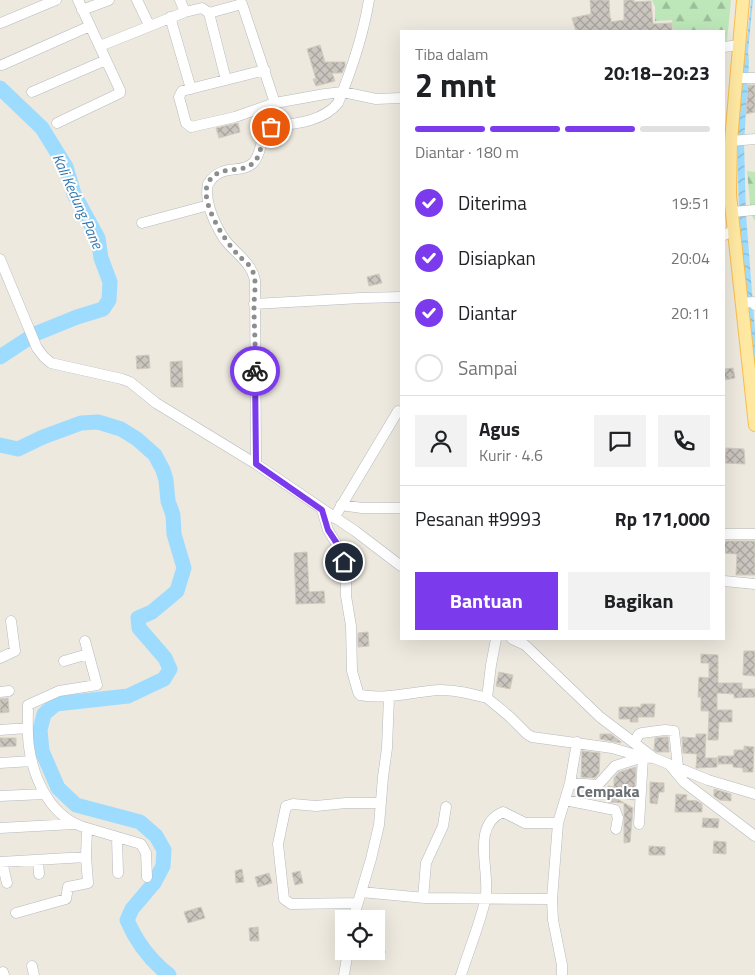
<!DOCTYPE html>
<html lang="id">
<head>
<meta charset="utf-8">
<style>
  :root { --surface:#fff; --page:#f2f2f2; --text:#202124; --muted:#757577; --line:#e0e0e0; --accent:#7c3aed }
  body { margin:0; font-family:"Titillium Web",sans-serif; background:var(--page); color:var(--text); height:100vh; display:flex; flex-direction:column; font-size:19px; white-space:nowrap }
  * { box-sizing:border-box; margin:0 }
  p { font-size:16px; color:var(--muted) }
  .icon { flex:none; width:28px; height:28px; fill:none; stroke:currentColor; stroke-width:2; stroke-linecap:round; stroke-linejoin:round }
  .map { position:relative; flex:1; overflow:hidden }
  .panel { position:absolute; left:400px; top:30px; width:325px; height:610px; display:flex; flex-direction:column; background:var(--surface); border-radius:0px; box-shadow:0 5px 20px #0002 }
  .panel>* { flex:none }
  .controls { position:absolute; left:335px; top:910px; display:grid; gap:10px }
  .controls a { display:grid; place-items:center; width:50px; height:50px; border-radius:0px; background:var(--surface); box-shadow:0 5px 20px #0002; font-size:25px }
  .pin { position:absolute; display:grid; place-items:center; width:42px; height:42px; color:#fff; margin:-21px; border:2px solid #fff; border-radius:50%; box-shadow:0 1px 5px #0007 }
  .courier { position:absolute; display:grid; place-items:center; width:50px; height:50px; margin:-25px; border:4px solid #7c3aed; border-radius:50%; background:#fff; color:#222; box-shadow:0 1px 6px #0007 }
  .summary em { font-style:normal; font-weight:700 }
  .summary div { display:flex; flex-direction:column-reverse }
  .summary { display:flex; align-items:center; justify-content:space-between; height:85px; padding:0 15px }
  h1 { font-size:32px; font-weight:700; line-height:38px }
  .bar { display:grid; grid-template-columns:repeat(4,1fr); gap:8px 5px; align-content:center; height:60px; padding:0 15px }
  .bar i { height:6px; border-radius:4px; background:var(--line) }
  .bar .active { background:var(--accent) }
  .bar p { grid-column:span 4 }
  .line { display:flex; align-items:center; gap:12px; padding:0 15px; border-top:1px solid var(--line) }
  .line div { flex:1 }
  .round { display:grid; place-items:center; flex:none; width:52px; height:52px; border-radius:0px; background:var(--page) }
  ol { padding:0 15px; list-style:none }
  li { display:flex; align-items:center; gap:15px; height:55px }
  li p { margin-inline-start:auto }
  li .icon { padding:5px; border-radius:50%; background:var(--accent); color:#fff; stroke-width:4 }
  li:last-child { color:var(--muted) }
  li i { width:28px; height:28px; border:2px solid var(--line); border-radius:50% }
  .button { display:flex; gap:10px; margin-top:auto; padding:10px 15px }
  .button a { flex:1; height:58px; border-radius:0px; background:var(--accent); color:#fff; font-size:20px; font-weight:700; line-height:58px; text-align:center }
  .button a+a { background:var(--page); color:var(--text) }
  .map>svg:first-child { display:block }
</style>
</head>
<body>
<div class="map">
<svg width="755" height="975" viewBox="0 0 755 975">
  <defs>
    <pattern id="forest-firs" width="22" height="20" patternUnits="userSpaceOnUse" patternTransform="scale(1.25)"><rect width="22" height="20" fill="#bde7b9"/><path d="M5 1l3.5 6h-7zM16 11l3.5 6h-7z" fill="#9cbe9a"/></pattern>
    <pattern id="water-waves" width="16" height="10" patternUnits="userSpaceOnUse" patternTransform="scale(1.25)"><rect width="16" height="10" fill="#9ddcff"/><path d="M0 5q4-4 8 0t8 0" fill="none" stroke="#83b6d2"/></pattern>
    <pattern id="building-cross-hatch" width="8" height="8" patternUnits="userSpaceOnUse" patternTransform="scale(1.25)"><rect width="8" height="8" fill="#cac5be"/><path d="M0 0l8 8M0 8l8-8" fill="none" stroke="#a7a39e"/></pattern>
  </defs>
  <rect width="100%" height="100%" fill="#ede9df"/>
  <!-- forest -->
  <path fill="url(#forest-firs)" d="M652,0H731L727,41H724V31H673L672,20L655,21V7Z
    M747,171L755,172V221L751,214Z"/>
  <!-- water -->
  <path fill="url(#water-waves)" d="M751,0H753L748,52L749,62L744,143L746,214L755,331V384C745,305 737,225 738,144C738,96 747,48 751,0Z"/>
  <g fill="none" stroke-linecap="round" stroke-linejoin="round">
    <!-- river -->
    <path stroke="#9ddcff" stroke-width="15" d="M0,88L42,128L66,167L74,194L98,238L101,258L110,282L109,300L103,309L77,317L35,334L0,357
      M0,445L18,449L43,437L81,423L98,422L121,429L137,439L155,455L163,470L166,480L168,501L173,515L174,534L184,568L177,591L152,612L138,618L139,628L165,658L170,669L164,679L128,696L56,704L44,714L40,730L42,751L58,788L76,805L140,822L156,836L164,850L163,866L154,883L132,909L127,920C136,941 151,961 169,975"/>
  </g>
  <!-- building -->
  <path fill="url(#building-cross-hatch)" stroke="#d2cabd" d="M590,0H609L610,18H611V22L624,20V0H634V2L651,1L653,24L672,23V31H576L572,18L591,14Z
    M320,45L325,62H345V66L342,73H332L335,81L316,86L313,79H316L307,49Z
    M748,85H755V112L746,114Z
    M238,123L240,132L219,138L216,128Z
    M379,274L382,283L369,286L367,277Z
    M149,355L150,368L137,369L136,356Z
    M182,361L183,387H171L170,362Z
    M733,368L735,378L724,380V369Z
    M726,448L744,449L745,464L725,463Z
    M724,541H755V575H736L737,554L724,553Z
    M357,549V561L351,562L348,550Z
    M307,552L309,592L324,591L325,603L296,604L294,553Z
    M368,632L369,646L358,647V633Z
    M744,651H755V676L743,675Z
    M701,654L718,655V683H742V689H755V697L734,698V694L717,693V710H732V722H719L718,740H708L709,711H701V697H698L699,677L709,678V663H701Z
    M499,672L513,675L510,689L496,686Z
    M8,698L9,712L0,713V699Z
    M641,704H655L654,717H638V722H630V719H619V707H641Z
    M600,734H611L621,742V743L600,739Z
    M696,734H706L705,758H717V767L696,768L697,754L683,753L682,737L696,738Z
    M664,737H668L669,752H657L654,750L655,738Z
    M0,738H16V746L0,747Z
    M744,746L754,747L753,772H743V768L733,767V764H718V756H734V750H744Z
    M582,751L600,753L599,773L595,778L581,777Z
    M636,767L634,800L612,796L633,808L630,842L624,843V803L608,802V786L614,787V778L619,772Z
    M650,782L664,783V792H659L657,804L650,803Z
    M714,789L731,794V801L720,800L714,796Z
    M676,794L687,795L686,800L697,801L702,804V812H675Z
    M703,818L719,819L718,828L702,827Z
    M714,841L726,842V854L713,853Z
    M649,846L665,847V855H649Z
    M242,869L244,882L236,883L235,871Z
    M300,871L303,883L295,885L292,873Z
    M269,873L272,883L258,887L255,877Z
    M201,907L205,918L188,923L184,912Z
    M258,927L259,941H250L249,928Z"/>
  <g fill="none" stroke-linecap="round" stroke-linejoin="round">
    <defs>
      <path id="minor" d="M137,0L149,25
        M180,0L185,12
        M82,10L109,0
        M209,13L226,80
        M170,17L191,89
        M1,23L56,0
        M100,46L185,12L202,8L209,13L242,4L275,103
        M724,47L740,45
        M2,65L90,26
        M265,70L182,91L179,97L186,123L191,127L235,117L275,103L325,94L343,92L376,99L401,98
        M737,78H755
        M32,92L106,60
        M57,123L120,93V90L78,0
        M731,141L755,139
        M732,212L755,210
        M142,223L209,205
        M724,235L734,230
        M0,259L37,348L44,357L51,363L122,379L130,382L156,403L256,464L355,531L401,566
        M741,303L753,302L755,305
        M254,304L361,298L401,297
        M256,464L255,280C251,262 236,254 225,240C215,225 204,202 208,184C222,162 241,175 253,163C263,153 259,135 271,127C293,124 323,122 338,103C352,69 363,36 369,0
        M341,505L362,508H401
        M322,510L328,530L339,548L344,562L346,579V596L351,626L352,671L358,692L360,695C388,700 414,691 441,690C457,690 472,694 487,698L491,665L496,639
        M334,518L398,411
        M724,534H755
        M724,581L755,584
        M512,639L525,645L600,717L654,758
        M85,641L97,685L59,691L28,705C28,719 27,734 29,747C34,781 52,819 87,828
        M0,658L15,651L11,621
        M64,661L88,654
        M0,692L9,691
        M487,698L509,716L527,734L532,737L612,748L643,757L654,758L708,780L755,794
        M0,730L27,728
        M634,743L639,734L642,733L665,730L674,731L678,767
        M0,763L32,761
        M669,764L684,782L755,836
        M570,783L598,785L615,766L643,757L639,824
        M0,796L45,794
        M565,800L615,810L618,818L616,829
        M0,828L74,824
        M117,837L118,873
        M86,857L87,828L141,844L146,853L147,877
        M38,860L39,874
        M0,862L86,857L88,883L68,887L66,899L16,913
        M2,862L7,883
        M361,892L425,898L552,899
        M423,898L426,863L443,826L446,807
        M357,903L291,904L284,899L278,844L286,806L293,804L316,806L346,803H381
        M353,919L371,859L379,825L383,777L387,748L389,697
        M376,951L380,952
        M32,966L34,975
        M3,972L4,975
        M344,975L348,951
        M461,975C469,950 479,926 485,901C492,875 469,826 503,812L525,823H558
        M562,975V965L553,920L552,899L558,823L570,783L577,742"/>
      <path id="major" d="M743,0L731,141L730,195L755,425"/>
    </defs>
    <!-- minor casing -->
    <use href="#minor" stroke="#b5b9be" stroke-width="11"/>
    <!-- major casing -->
    <use href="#major" stroke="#fbbc4a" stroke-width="14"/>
    <!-- minor -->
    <use href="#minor" stroke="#fff" stroke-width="10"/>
    <!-- major -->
    <use href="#major" stroke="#ffe9a2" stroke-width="12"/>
  </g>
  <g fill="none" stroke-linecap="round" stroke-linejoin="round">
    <!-- done -->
    <path stroke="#8c8e8e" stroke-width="5" stroke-dasharray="0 9" d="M255,371C256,349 254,328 254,306C254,295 257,282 253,272C250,264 243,260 238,255C225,241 199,202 208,183C218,164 240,174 252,164C264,155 259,135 271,127"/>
    <!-- route -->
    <path stroke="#7c3aed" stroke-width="6" d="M255,371L256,464L322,510L328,530L340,548L344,562"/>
  </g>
  <g text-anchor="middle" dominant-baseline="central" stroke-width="4" stroke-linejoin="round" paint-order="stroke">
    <!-- water labels -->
    <g font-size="15" font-style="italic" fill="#3278ae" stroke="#fff">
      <text transform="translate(78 201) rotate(66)">Kali Kedung Pane</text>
    </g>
    <!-- quarter labels -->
    <g font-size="16" font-weight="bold" fill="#696f74" stroke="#fff">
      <text x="608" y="791">Cempaka</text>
    </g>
  </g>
</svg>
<div class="controls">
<a><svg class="icon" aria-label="locate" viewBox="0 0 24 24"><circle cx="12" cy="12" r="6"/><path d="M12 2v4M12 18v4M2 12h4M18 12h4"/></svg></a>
</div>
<div class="pin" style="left:271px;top:127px;background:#ea580c"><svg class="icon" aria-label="bag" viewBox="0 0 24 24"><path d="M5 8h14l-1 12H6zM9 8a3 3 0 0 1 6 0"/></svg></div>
<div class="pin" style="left:344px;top:562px;background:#1f2937"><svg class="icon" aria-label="home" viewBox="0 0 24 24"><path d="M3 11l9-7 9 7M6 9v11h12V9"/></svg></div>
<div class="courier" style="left:255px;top:371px"><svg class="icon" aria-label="bike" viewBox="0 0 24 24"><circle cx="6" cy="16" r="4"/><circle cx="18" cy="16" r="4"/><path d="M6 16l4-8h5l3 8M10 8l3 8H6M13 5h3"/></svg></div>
<section class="panel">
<div class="summary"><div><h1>2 mnt</h1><p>Tiba dalam</p></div><em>20:18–20:23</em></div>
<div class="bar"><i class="active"></i><i class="active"></i><i class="active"></i><i></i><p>Diantar · 180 m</p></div>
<ol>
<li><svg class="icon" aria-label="check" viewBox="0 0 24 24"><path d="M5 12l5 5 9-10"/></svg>Diterima<p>19:51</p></li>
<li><svg class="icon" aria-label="check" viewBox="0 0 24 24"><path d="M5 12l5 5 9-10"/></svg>Disiapkan<p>20:04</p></li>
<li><svg class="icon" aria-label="check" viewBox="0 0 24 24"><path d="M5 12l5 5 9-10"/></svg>Diantar<p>20:11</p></li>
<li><i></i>Sampai</li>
</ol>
<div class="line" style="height:90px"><a class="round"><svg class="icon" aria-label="person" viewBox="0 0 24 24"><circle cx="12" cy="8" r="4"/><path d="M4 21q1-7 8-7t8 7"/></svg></a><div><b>Agus</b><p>Kurir · 4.6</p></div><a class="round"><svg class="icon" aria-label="chat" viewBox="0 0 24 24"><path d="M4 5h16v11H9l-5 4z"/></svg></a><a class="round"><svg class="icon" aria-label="phone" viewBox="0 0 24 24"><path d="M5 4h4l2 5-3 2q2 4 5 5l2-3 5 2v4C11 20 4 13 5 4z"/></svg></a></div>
<div class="line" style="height:65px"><div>Pesanan #9993</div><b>Rp 171,000</b></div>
<div class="button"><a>Bantuan</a><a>Bagikan</a></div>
</section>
</div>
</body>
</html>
